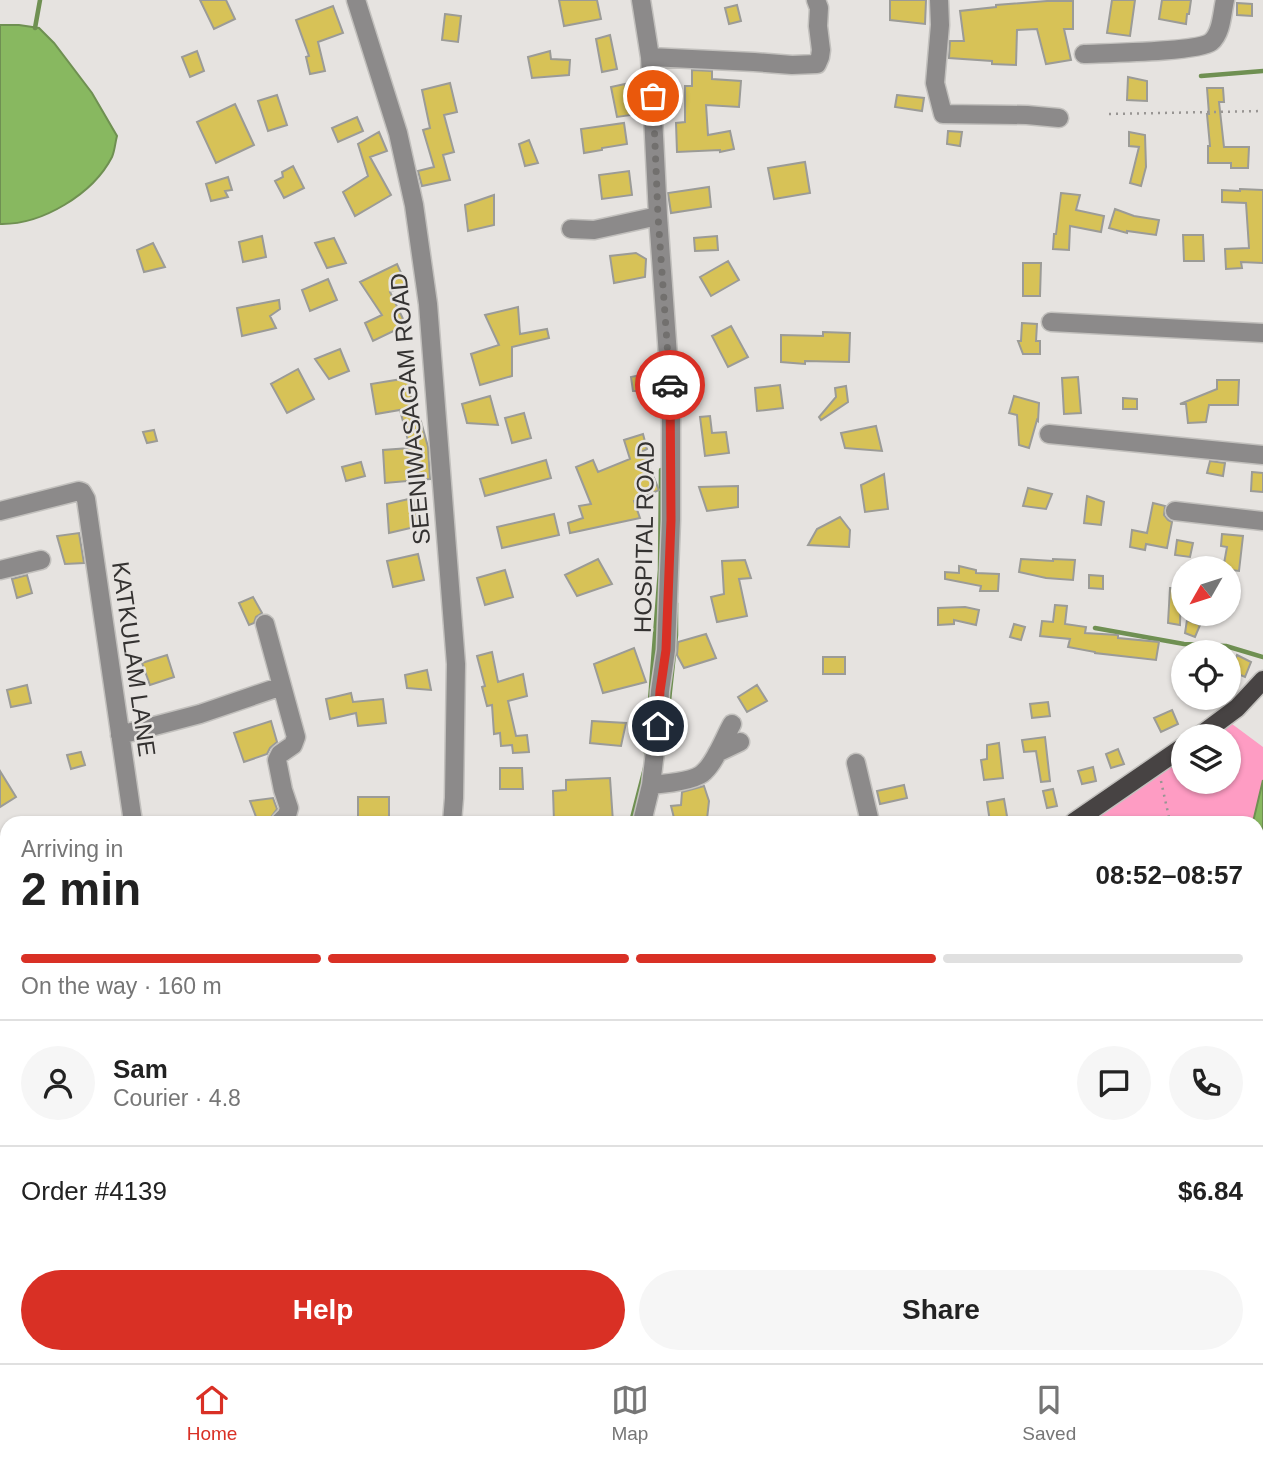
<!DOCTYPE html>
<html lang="en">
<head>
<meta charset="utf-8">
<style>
  :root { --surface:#fff; --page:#f6f6f6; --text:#222; --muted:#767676; --line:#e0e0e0; --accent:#d93025 }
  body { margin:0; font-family:Helvetica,sans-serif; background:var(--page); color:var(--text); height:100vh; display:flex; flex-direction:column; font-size:26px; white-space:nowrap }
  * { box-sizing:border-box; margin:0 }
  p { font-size:23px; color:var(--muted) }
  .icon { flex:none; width:38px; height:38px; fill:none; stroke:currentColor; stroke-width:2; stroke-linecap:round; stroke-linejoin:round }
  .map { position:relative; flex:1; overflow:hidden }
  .panel { position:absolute; left:0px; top:816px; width:1264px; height:548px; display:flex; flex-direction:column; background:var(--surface); border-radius:21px 21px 0 0; box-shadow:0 2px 5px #0004 }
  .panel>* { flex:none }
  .needle { width:46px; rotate:231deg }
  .controls { position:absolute; left:1171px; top:556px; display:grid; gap:14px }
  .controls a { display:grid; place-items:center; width:70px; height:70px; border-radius:50%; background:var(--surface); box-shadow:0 2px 5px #0004; font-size:35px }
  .pin { position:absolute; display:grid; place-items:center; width:60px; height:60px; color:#fff; margin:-30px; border:4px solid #fff; border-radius:50%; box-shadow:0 2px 7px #0007 }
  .courier { position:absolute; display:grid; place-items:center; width:70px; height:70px; margin:-35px; border:5px solid #d93025; border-radius:50%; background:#fff; color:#222; box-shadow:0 2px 9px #0007 }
  .summary em { font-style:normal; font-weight:700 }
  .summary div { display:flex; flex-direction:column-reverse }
  .summary { display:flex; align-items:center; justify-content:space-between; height:119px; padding:0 21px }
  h1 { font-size:46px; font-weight:700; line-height:52px }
  .bar { display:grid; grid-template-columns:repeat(4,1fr); gap:10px 7px; align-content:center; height:84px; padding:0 21px }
  .bar i { height:9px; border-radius:5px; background:var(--line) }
  .bar .active { background:var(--accent) }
  .bar p { grid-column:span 4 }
  .line { display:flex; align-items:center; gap:18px; padding:0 21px; border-top:2px solid var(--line) }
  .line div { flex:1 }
  .round { display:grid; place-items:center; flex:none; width:74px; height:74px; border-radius:37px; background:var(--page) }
  .cta { display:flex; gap:14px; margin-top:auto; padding:14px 21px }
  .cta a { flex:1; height:80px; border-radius:42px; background:var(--accent); color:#fff; font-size:28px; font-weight:700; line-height:80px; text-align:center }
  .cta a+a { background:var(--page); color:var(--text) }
  .dock { display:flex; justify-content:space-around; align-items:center; height:98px; border-top:2px solid var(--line); background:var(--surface); font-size:19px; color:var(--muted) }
  .dock a { display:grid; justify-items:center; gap:4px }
  .dock .active { color:var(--accent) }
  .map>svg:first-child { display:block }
</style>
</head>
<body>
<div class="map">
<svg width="1263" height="1363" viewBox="0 0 1263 1363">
  <rect width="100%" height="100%" fill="#e6e3e0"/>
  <!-- green -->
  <path fill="#fe9cc3" d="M1224,718L1263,747V780L1253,822H1074L1183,747V782H1228V737H1198Z
    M1027,1356H1114L1112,1363H1027Z"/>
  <!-- water -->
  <path fill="#88b860" stroke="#6f9052" stroke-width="2" d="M0,25H19L39,28L54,43L92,93L117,136C115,143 115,150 112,157C93,194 42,225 0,224Z
    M1263,780V1363H1112L1114,1356H1256V822H1253Z"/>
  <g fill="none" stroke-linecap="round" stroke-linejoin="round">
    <!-- stream -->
    <path stroke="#6f9052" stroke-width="4.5" d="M35,28L40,0
      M1201,76L1263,71
      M1095,628L1184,644L1226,646L1263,657
      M667,719L676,635V603
      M646,753L660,570L661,470
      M631,822L645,768
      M0,1250L5,1260
      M857,1356L861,1363"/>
  </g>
  <!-- building -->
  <path fill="#d7c257" stroke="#9b9b97" stroke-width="2" d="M200,0H226L235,19L214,29Z
    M559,0H597L601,19L564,26Z
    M890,0H926L925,24L890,20Z
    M1112,0H1135L1130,36L1107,33Z
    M1162,0H1191L1189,14H1187L1186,24L1159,19Z
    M1047,1H1073V29H1064L1071,60L1046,64L1037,29L1017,30L1016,65L992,64V61L949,58L950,41H964L960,11L996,7V5Z
    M1237,3L1252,4V16L1237,15Z
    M737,5L741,21L729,24L725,8Z
    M333,6L343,33L318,42L325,71L310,74L306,57L309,56L296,20Z
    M445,14L461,16L458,42L442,40Z
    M610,35L617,69L602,72L596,39Z
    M197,51L204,71L190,77L182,57Z
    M550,51L551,59L570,60L569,75L532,78L528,57Z
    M692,70L712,71V79L741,81L739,107L706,105L708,135L730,131L734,149L720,152V150L677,152L676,123L685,122V86H692Z
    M1128,77L1147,81V101L1127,100Z
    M450,83L457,112L444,115L454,152L443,155L450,180L422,186L418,171L434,167L423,130L430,128L422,90Z
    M625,84L631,115L617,117L611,87Z
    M1207,88H1223L1224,102H1219L1224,147H1249L1248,168H1231V163H1208V146H1210L1207,114H1209Z
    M277,95L287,125L268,131L258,101Z
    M897,95L924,98L922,111L895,107Z
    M235,104L254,145L216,163L197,122Z
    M357,117L363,131L338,142L332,128Z
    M624,123L627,144L602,148V150L584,153L581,129Z
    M948,131L962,132L960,146L947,144Z
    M379,132L387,151L370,157L391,195L355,216L343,192L368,176L358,144Z
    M1129,132L1145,135L1146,167L1141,186L1130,183L1139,147L1129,146Z
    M529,140L538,163L525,166L519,144Z
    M805,162L810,193L774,199L768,168Z
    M293,166L304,188L284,198L275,181L283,177L282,172Z
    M629,171L632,195L602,199L599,175Z
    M228,177L232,190L225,191L228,197L211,201L206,184Z
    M709,187L711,207L671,213L668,193Z
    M1240,189L1263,190V263L1241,262L1242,268L1226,269L1225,249L1249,248L1246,203L1222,202V190L1240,191Z
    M1061,193L1080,195L1076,210L1104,216L1101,232L1070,226L1069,250L1053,249L1054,234H1056Z
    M494,195V225L468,231L465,205Z
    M1115,209L1134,216L1159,220L1156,235L1127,231V233L1109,228Z
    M1183,235H1203L1204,261H1184Z
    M262,236L266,257L243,262L239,242Z
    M717,236L718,250L695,251L694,238Z
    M334,238L346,263L327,268L315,243Z
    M153,243L165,267L144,272L137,250Z
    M636,253L646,259L645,277L614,283L610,256Z
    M728,261L739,280L711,296L700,277Z
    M1023,263H1041L1040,296H1023Z
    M397,264L406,284L390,292L406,325L373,341L365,323L382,315L360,282Z
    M328,279L337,300L310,311L302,290Z
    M279,300L280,309L270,316L276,328L242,336L237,308Z
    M518,307L520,334L547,329L549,338L512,347V376L480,385L471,354L499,345L485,315Z
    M1022,323L1037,324L1036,341H1040V354H1023L1018,341H1021Z
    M731,326L748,357L728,367L712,336Z
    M823,332L850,333L849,362L805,361V364L781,362V335L823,336Z
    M340,349L349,371L329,379L315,359Z
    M298,369L314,399L287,413L271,384Z
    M655,372L654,391H633L631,377Z
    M1078,377L1081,413L1064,414L1062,378Z
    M408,378L415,419L420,418L428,447L430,479L385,483L383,450L410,448L400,410L376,414L371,384Z
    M1217,380H1239L1238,405H1209L1206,422L1188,423L1186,404H1180L1217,389Z
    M780,385L783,408L757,411L755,388Z
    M846,386L848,402L821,420L819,417L836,397L835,388Z
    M490,396L498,425L467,423L462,404Z
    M1014,396L1039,403L1038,421L1037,420L1029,448L1019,445L1017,415L1009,413Z
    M1123,398L1137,399V409H1123Z
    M524,413L531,438L512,443L505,418Z
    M710,416L712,433L726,432L729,453L705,456L700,417Z
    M876,426L882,451L845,448L841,433Z
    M154,430L157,441L147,443L143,432Z
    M643,434L647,449L643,451L659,490L634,501L640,518L570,533L568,523L583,518L579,506L591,504L576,467L593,460L598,472L630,459L624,440Z
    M546,460L551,478L485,496L480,479Z
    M1210,461L1225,463L1223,476L1207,473Z
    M361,462L365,476L346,481L342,467Z
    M1252,472L1263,473V492L1251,491Z
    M884,474L888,509L865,512L861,485Z
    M738,486V507L707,511L699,487Z
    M1028,488L1052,494L1046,509L1023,506Z
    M1087,496L1104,502L1101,525L1084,523Z
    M413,498L419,526L389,533L387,504Z
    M1153,503L1165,506L1164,515L1168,520L1172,522L1167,548L1146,544L1145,550L1130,547L1132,530L1147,533Z
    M554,514L559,535L502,548L497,527Z
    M840,517L850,530L849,547L808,545L817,529Z
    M79,533L84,563L65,564L57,536Z
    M1222,534L1243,536L1239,571L1223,569L1227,547L1221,546Z
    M1177,540L1193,543L1190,557L1175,555Z
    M418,554L424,580L393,587L387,561Z
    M598,559L612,584L577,596L565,575Z
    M1021,559L1053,561V559L1075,560L1073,580L1046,578L1019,572Z
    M745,560L751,578L739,579L747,616L717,622L711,597L724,594L722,561Z
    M959,566L976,570V573L999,574L998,591H980L981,586L945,579V572L959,573Z
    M505,570L513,597L485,605L477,578Z
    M27,575L32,593L17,598L12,579Z
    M1089,575L1103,576V589L1089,588Z
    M1170,588L1181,589L1180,625L1168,623Z
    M253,597L262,613L256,617L254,623L249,625L239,603Z
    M1055,605L1067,606L1065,624L1086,627L1085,633L1118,635V638L1159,642L1156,660L1095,653V652L1068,647L1070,639L1040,636L1042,621L1053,622Z
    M965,607L979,610L976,625L954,620V624L938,625V608Z
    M1187,620L1200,625L1195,637L1185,633Z
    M1014,624L1025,627L1021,640L1010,637Z
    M706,634L716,658L684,668L677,655L678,642Z
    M634,648L646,682L603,693L594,664Z
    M492,652L498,682L523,674L527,696L508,701L516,736L527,735L529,752L513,753L512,745L501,746L500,733L494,734L492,705L487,706L482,687L485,686L477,656Z
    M167,655L174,677L150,685L142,663Z
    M1237,655L1251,662L1245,677L1231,671Z
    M823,657H845V674H823Z
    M427,670L431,690L407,688L405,675Z
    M27,685L31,703L11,707L7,690Z
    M757,685L767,701L747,712L738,697Z
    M351,693L353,702L383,699L386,723L358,726L356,713L330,719L326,699Z
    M1048,702L1050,716L1032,718L1030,704Z
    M1172,710L1178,724L1161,732L1154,718Z
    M271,721L277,742L270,748L267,754L244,762L234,733Z
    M592,721L626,723L621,746L590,743Z
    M1045,737L1050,781L1041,782L1036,751L1024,752L1022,740Z
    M999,743L1003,778L984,780L981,760L987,759V745Z
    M1118,749L1124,764L1111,768L1106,754Z
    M81,752L85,765L71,769L67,755Z
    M1093,767L1096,781L1082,784L1078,771Z
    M500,768H522L523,789H500Z
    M0,771L16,797L0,807Z
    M610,778L613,822H554L553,791L566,790V780Z
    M904,785L907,798L880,804L877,791Z
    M704,786L709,801L707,819L687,822H675L671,806L681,805L682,792Z
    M1053,789L1057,806L1047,808L1043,791Z
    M358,797H389V822H358Z
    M273,798L277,809L269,820L258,822L250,801Z
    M1004,799L1008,822H990L987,802Z"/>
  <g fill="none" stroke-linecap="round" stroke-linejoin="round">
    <defs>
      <path id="minor" d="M356,0L398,133L414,205L428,304L456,664L454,798L452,822
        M641,0L650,57L658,216L671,398V520L666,650L660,691L658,726L651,785L642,822
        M939,0L940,25L935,83L943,114L1027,115L1059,118
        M1084,54C1105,53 1198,52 1211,42C1222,33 1222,12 1225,0
        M650,57L754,62L792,65L817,64L820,57L821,50L818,26L819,8L816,0
        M571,229L594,230L658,216
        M1051,322L1263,333
        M1049,434L1263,455
        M0,511L79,491L82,492L86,499L133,822
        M1175,511L1263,521
        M0,570L41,560
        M265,624L296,737L293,745L280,754L277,760L283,790L289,808L287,815L280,822
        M120,735L200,714L282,686
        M717,753L740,742
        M856,763L870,822
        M651,785C663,784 696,781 704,772C716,761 724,738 732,724
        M0,1055L7,1054
        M0,1090L7,1102
        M0,1265L7,1278
        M46,1356L50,1363
        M152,1356L156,1363
        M422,1356L431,1363
        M549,1356L553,1363
        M681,1356L685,1363
        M797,1356L801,1363
        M928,1356L932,1363
        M707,1363L722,1356"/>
      <path id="major" d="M1198,737L1237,708L1263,680
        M1074,822L1183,747
        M271,1363L282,1356"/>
    </defs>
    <!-- minor casing -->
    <use href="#minor" stroke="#c2c0bd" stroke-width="21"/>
    <!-- major casing -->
    <use href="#major" stroke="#c2c0bd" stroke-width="21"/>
    <!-- path -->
    <path stroke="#989593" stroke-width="2.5" stroke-dasharray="2 5" stroke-linecap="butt" d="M1109,114L1263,111
      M1161,781L1170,822"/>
    <!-- minor -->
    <use href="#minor" stroke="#8c8a8a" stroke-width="18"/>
    <!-- major -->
    <use href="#major" stroke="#474343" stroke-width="18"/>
  </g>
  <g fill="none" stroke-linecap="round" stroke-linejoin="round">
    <!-- done -->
    <path stroke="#72706e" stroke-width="7" stroke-dasharray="0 12.6" d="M653,96L658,216L670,385"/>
    <!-- route -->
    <path stroke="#d93025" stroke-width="9" d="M658,726L660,691L666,650L671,520L670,385"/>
  </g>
  <g text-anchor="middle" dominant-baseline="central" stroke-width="5" stroke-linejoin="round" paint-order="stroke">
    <!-- street labels -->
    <g font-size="24" fill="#343231" stroke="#e6e3e0">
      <text transform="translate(410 409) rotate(-95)">SEENIWASAGAM ROAD</text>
      <text transform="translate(644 537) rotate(-89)">HOSPITAL ROAD</text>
      <text transform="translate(134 659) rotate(82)">KATKULAM LANE</text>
    </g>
  </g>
</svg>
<div class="controls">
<a><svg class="needle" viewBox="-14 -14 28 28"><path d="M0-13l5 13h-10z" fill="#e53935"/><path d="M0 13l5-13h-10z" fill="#767676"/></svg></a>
<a><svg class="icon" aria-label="locate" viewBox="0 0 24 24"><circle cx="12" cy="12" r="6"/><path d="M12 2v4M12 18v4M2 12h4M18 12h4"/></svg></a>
<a><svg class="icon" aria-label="layers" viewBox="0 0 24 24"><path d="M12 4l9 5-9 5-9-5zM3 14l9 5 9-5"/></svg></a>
</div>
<div class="pin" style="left:653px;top:96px;background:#ea580c"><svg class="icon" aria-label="bag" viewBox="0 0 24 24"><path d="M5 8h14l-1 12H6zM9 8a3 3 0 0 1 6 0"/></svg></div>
<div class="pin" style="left:658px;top:726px;background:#1f2937"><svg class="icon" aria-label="home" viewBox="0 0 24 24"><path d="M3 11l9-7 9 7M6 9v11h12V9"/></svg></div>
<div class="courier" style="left:670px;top:385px"><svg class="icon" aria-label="car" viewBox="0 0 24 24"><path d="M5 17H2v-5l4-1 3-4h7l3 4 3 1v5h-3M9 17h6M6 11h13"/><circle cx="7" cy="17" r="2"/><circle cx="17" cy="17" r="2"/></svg></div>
<section class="panel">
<div class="summary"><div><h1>2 min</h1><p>Arriving in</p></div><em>08:52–08:57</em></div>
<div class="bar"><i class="active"></i><i class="active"></i><i class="active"></i><i></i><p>On the way · 160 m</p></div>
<div class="line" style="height:126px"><a class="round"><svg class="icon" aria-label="person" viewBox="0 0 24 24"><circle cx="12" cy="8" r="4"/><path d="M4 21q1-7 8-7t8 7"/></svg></a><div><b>Sam</b><p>Courier · 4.8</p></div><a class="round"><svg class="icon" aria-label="chat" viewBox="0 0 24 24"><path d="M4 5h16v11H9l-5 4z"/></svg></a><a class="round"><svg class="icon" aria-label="phone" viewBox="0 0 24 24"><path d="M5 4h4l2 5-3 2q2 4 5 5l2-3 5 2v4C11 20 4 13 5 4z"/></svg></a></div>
<div class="line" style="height:91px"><div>Order #4139</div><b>$6.84</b></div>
<div class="cta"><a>Help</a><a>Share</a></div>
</section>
</div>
<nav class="dock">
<a class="active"><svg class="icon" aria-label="home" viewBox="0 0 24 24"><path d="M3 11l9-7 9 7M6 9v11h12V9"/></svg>Home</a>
<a><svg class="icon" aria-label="map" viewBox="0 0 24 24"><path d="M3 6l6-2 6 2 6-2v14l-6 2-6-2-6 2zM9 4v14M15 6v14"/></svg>Map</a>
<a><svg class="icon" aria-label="saved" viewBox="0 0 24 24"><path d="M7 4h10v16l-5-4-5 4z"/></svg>Saved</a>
</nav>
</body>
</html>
